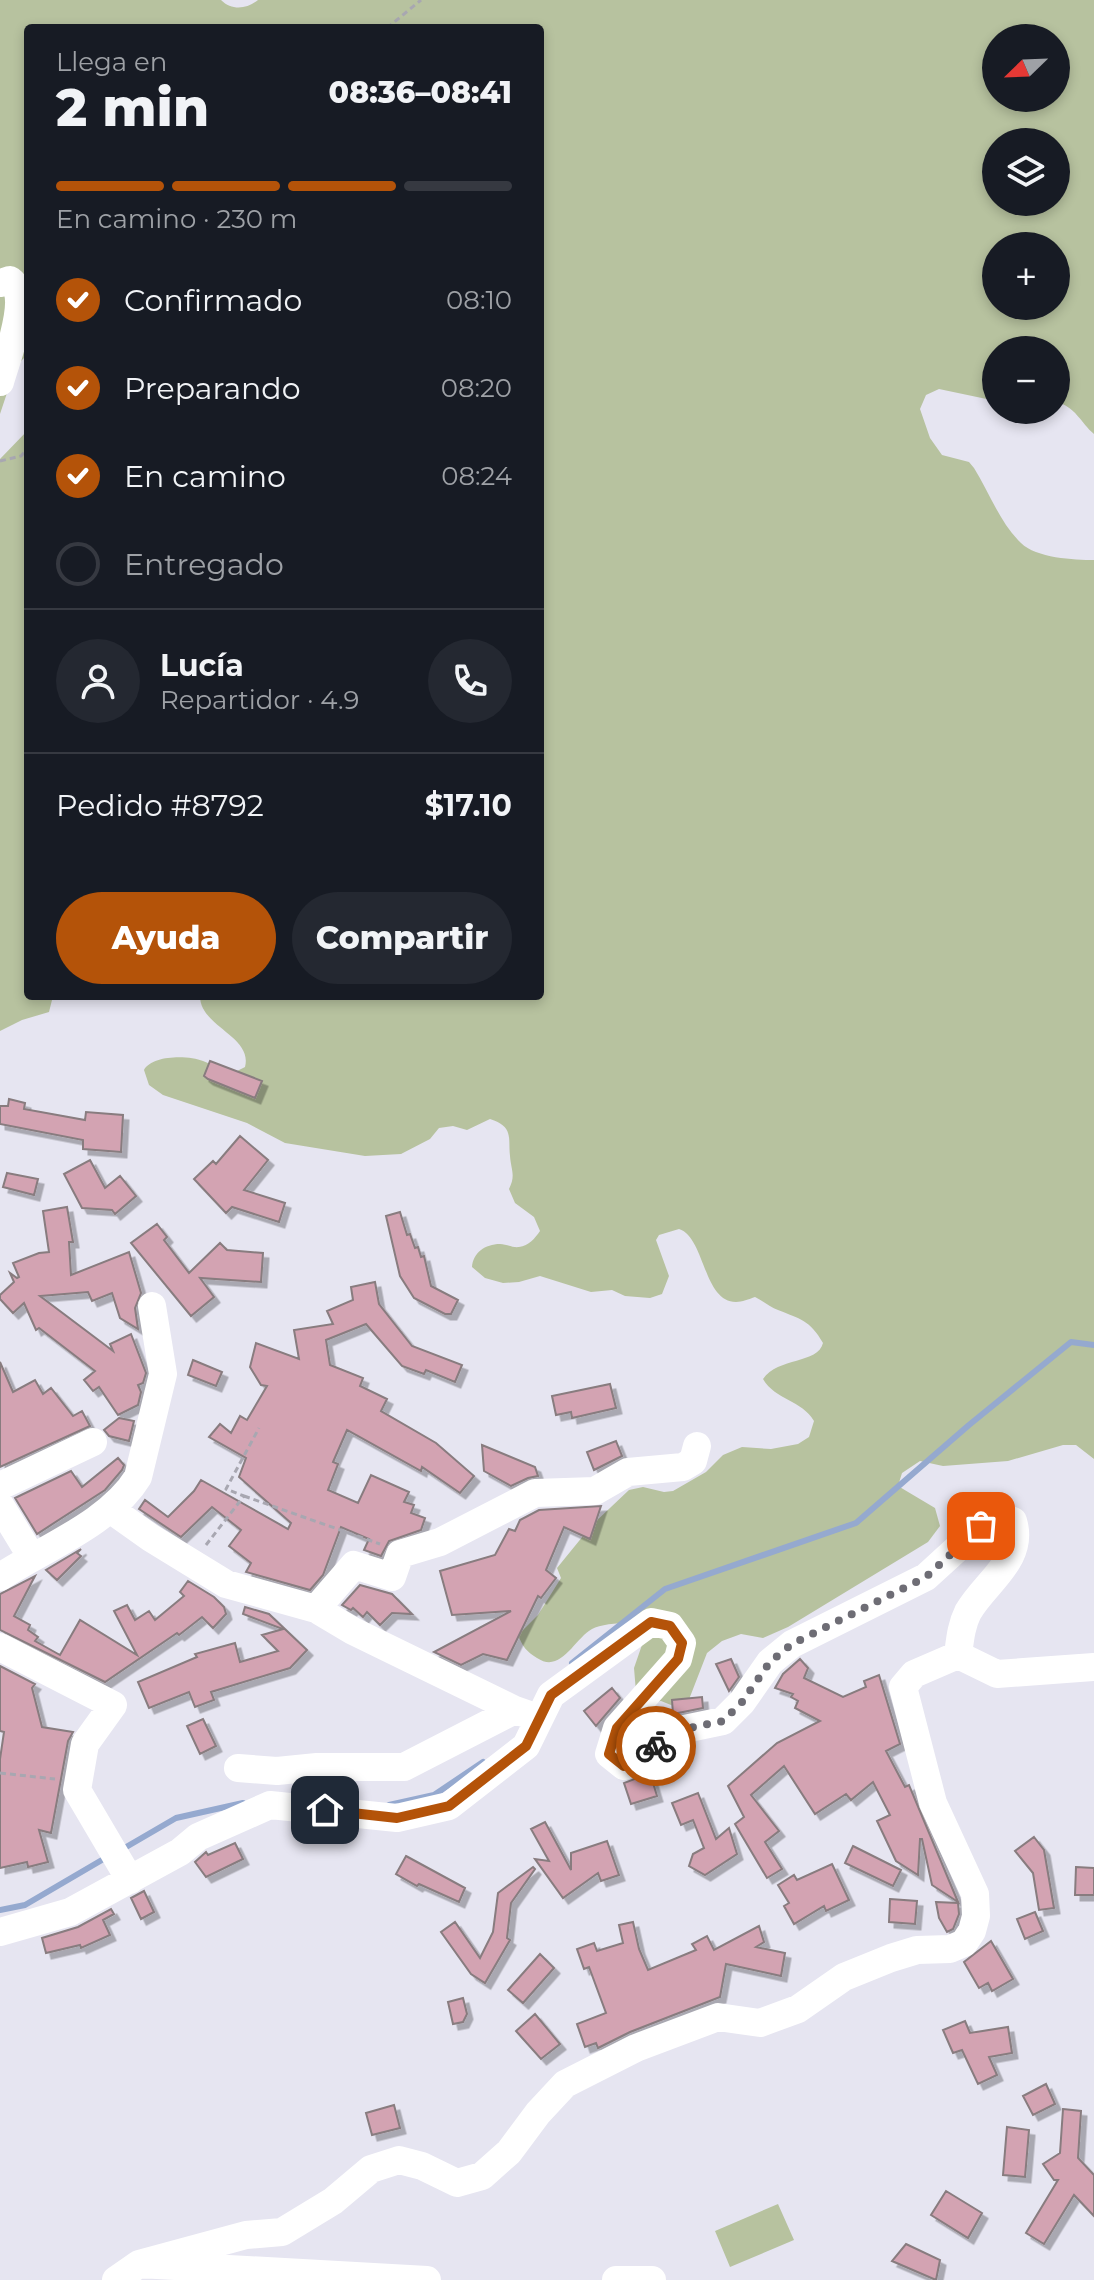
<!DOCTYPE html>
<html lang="es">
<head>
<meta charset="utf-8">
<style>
  :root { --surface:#171b24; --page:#242831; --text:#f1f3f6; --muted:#9ea1a6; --line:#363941; --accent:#b45309 }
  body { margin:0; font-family:Montserrat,sans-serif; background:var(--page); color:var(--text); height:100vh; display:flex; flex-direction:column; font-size:30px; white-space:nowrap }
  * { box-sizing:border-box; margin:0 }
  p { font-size:26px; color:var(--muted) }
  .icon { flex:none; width:44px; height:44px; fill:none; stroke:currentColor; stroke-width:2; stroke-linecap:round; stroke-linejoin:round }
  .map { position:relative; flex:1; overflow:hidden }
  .drawer { position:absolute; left:24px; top:24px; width:520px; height:976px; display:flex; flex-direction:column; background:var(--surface); border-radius:8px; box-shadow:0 4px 12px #0003 }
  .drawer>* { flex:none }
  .needle { width:52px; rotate:247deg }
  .fabs { position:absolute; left:982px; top:24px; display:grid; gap:16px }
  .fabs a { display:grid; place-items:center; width:88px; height:88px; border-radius:50%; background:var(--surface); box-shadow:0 4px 12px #0003; font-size:40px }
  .pin { position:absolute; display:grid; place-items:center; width:68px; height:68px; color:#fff; margin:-34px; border-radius:16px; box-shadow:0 4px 12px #0006 }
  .courier { position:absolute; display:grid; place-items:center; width:80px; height:80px; margin:-40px; border:6px solid #b45309; border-radius:50%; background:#fff; color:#222; box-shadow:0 2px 10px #0007 }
  .headline em { font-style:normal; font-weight:800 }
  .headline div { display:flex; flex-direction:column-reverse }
  .headline { display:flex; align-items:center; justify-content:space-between; height:136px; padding:0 32px }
  h1 { font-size:52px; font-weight:800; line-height:60px }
  .bar { display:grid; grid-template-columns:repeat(4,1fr); gap:12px 8px; align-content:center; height:96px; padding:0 32px }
  .bar i { height:10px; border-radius:6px; background:var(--line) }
  .bar .current { background:var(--accent) }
  .bar p { grid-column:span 4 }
  .line { display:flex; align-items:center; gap:20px; padding:0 32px; border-top:2px solid var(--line) }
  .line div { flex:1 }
  .round { display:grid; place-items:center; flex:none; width:84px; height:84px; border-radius:42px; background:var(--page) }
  ol { padding:0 32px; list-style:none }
  li { display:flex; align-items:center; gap:24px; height:88px }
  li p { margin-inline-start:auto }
  li .icon { padding:8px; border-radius:50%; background:var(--accent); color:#fff; stroke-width:4 }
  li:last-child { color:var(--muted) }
  li i { width:44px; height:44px; border:4px solid var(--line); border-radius:50% }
  .button { display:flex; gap:16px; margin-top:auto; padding:16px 32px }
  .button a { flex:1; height:92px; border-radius:48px; background:var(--accent); color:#fff; font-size:32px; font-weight:800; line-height:92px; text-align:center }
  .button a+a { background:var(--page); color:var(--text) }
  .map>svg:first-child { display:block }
</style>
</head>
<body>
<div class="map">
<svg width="1094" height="2280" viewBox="0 0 1094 2280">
  <defs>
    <filter id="shadow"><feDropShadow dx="5.5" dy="5.5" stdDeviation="0" flood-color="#0004"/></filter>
  </defs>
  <rect width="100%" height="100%" fill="#e6e5f1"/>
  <!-- green -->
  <path fill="#b7c29f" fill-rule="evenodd" d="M0,0H221C232,11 247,9 258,0H1094V434C1081,423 1075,406 1056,402V350H996V401L939,389L926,395L920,409L930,438L942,455L969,462L974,468C989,492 1000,523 1021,543C1036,558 1074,560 1094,560V1503V1459L1076,1445H1063L1008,1461L943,1466L920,1461L902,1473L898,1486L935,1508L940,1526L928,1542L788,1627L763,1638L741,1634L722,1641L707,1653L688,1702L676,1707L661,1701L655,1702L636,1692L634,1668L643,1642L635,1623C624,1622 601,1624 592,1629C574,1639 561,1674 537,1658C526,1651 523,1647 518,1635L538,1615L561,1578L557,1568L592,1525L629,1490L643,1487L664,1492L673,1491L706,1472L723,1455L742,1447L771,1449L798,1444L809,1437L814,1421C802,1400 775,1400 763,1379C778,1357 818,1364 823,1343C810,1320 800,1319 778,1310C770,1307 763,1301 755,1297C749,1299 742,1302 736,1302C703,1302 705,1237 679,1229L659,1235L656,1240L669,1276L662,1294L650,1298L625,1296L612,1290L591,1292L540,1276L519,1282L503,1283L485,1278L472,1267C473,1253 485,1244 500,1244C506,1244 513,1248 519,1247C529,1246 535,1238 540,1231L534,1217L515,1203L509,1189C516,1175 511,1170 510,1156C508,1137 514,1127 490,1119L467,1130L453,1126L439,1128L430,1139L401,1154L365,1156L285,1143L247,1123L163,1095L149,1085L144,1070C152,1055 188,1055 203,1061C213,1065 221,1070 233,1073L245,1067C253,1036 200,1027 200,996H540V28H28V354L16,366L0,414ZM996,38H1056V98H996ZM996,142H1056V202H996ZM996,246H1056V306H996Z
    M28,430V996H53L49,1012L22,1020L0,1031V459Z
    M778,2204L794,2240L730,2267L715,2231Z"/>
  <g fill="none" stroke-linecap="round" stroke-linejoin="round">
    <!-- stream -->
    <path stroke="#95a9cf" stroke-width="6" d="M572,1663L665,1589L856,1523L969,1425L1071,1342L1094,1345
      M389,1805L434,1795L483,1762
      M121,1850L176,1818L243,1803
      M0,1910L25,1905L107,1857"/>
  </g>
  <!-- building -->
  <path fill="#d3a3b2" stroke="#887c7f" stroke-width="2" filter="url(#shadow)" d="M210,1061L262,1081L255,1098L208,1079L204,1076Z
    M9,1099L25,1103L24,1109L85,1120L86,1112L123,1115L121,1152L83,1149V1140L0,1124V1106H8Z
    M240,1136L268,1160L244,1190L285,1203L279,1222L232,1207L226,1213L194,1179L213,1161L216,1164Z
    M90,1160L105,1188L120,1176L136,1196L115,1214L112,1210L82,1208L64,1174Z
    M7,1173L38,1179L34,1195L3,1187Z
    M67,1207L73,1242H69L71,1275L129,1252L141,1293L135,1308L138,1329L120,1318L112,1293L92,1301L88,1292L40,1296L113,1351L110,1344L131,1334L146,1373L143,1383L138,1385L141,1392L138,1405L118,1415L99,1387L93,1391L84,1380L95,1371L39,1328L36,1330L24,1303L13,1313L0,1299V1295L14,1282L10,1273L17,1278L19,1277L13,1263L39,1253L49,1252L43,1211Z
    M400,1212L407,1235L410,1234L415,1248L418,1247L421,1257L424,1256L431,1286L458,1300L451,1314H445L414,1298L400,1276L386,1216Z
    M157,1224L167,1237L164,1240L189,1273L220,1243L227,1250L263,1253L261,1282L200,1278L214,1297L191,1316L131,1243Z
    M375,1282L379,1304L412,1346L462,1365L455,1382L426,1370L424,1374L402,1366L366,1324L326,1340L330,1365L363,1378L360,1386L387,1399L381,1411L436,1443L474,1476L460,1493L422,1467L421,1471L347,1430L333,1462L338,1464L328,1490L358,1503L371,1475L409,1492L404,1502L414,1505L411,1513L425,1518L421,1530L389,1541L381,1556L364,1550L369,1539L341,1527L323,1575L310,1590L246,1572L251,1563L229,1546L241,1530L212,1507L181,1537L139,1509L145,1500L168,1517L194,1491L201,1480L288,1529L291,1523L239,1477L246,1458L209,1437L220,1424L231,1433L240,1416L247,1420L267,1386L261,1385L250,1367L256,1343L299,1359L294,1330L333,1324L327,1311L353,1300L351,1287Z
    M193,1360L222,1372L216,1386L188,1375Z
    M0,1362L13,1392L35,1380L43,1394L51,1388L73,1416L82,1411L90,1426L0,1467Z
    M610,1384L616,1408L572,1418L571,1412L556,1415L552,1396Z
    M119,1418L134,1421L129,1441L109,1436L104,1430Z
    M616,1441L622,1456L594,1470L587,1452Z
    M482,1445L535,1467L538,1476L528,1478L511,1486L484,1471Z
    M118,1458L124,1465L122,1470L105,1490L37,1534L15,1498L71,1471L82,1487Z
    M601,1506L590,1539L564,1527L546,1570L556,1578L541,1598L538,1596L507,1660L483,1654L461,1665L434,1652L511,1611L452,1615L440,1571L495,1555L509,1529L515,1531L520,1520L539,1510Z
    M81,1549L77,1553L81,1556L57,1580L46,1570Z
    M35,1576L14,1616L30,1625L28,1630L38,1637L35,1641L60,1655L80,1620L137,1655L114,1611L127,1605L135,1620L149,1611L155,1620L184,1596L180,1592L188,1581L214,1597L224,1607L226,1614L213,1628L202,1617L179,1635L177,1633L105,1682L0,1630V1594Z
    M360,1585L392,1594L412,1614L392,1613L380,1625L367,1612L363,1617L353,1608L351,1610L342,1605Z
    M245,1607L269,1614L307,1650L290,1668L211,1692L214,1700L195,1707L189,1692L149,1708L138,1682L197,1657L195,1654L235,1643L240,1662L278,1651L262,1635L283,1629L243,1614Z
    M731,1659L739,1677L729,1691L716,1664Z
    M800,1659L808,1668L804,1678L843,1697L866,1687L864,1681L879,1675L900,1744L886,1751L905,1787L909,1785L958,1902L932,1885L922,1839H920L918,1875L896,1861L877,1821L890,1815L873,1782L851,1800L846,1794L815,1814L784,1766L751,1795L779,1831L765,1842L782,1869L767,1878L735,1824L744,1817L728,1786L777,1743L820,1721L795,1708L798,1701L791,1697L793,1694L775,1688L783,1674Z
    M0,1666L35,1684L32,1688L42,1727L73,1732L68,1741L51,1833L39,1830L48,1862L28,1867L27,1862L0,1868V1759L4,1732L0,1731Z
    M612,1688L620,1698L596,1726L584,1711Z
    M702,1697L703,1708L673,1714L672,1700Z
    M203,1719L216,1746L200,1754L187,1726Z
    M650,1773L657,1796L631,1804L624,1783Z
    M698,1793L716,1839L729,1828L737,1854L705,1875L689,1866L693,1854L704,1848L693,1820L681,1825L672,1803Z
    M545,1822L571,1870V1853L607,1841L619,1875L601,1881L598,1873L563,1898L535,1859L549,1861L531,1829Z
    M1034,1837L1044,1850L1054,1908L1039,1910L1033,1873L1015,1851Z
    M235,1843L243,1859L206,1877L195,1862L206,1852L208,1855Z
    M853,1846L901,1870L893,1886L845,1863Z
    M406,1856L465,1888L459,1902L419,1884L417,1886L396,1874Z
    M832,1864L849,1900L826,1911L824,1906L794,1924L784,1906L789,1903L778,1885L794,1875L797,1880Z
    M533,1867L535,1869L511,1903L507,1938L510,1940L485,1983L471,1974L441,1932L455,1922L480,1958L493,1932L498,1893Z
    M1076,1867L1094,1868V1895H1075Z
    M144,1891L154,1912L141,1919L131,1898Z
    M890,1899L917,1901L915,1924L889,1922Z
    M936,1902L958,1903L959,1914L953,1929L947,1932L939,1918Z
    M111,1909L114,1914L103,1920L110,1935L81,1948L80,1945L46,1953L42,1938L78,1927Z
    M1035,1912L1043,1931L1025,1939L1017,1919Z
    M633,1922L639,1949L648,1970L696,1950L692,1944L707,1936L714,1950L759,1926L764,1942L756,1947L785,1953L781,1976L726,1964L720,1997L630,2032L598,2048L596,2043L585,2047L577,2024L606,2013L589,1967L584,1969L577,1949L594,1943L597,1951L623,1943L619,1925Z
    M991,1941L1013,1979L992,1991L988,1983L979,1988L964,1962Z
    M540,1954L554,1968L523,2003L508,1990Z
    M463,1998L467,2014L463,2022L453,2024L448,2002Z
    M535,2014L560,2044L541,2059L516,2031Z
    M965,2021L970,2033L1008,2027L1012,2053L989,2057L997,2075L978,2084L962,2050L953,2053L943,2030Z
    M1046,2084L1055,2104L1033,2115L1023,2096Z
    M394,2105L400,2128L372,2135L366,2113Z
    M1063,2109L1081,2111L1078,2158L1094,2175V2216L1074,2195L1044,2244L1026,2233L1058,2180H1054L1043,2164L1060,2153Z
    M1007,2127L1029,2130L1025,2177L1003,2175Z
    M946,2191L982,2213L968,2238L931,2215Z
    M906,2244L940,2260L936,2280L892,2261Z"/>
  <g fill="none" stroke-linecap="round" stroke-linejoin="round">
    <!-- path -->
    <path stroke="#a8a7b1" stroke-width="3" stroke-dasharray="6 4" stroke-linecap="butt" d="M387,28L421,0
      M0,461L21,456L28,448
      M244,1496L380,1544
      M206,1545L244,1496L226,1489L259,1428
      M0,1773L55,1779"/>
    <!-- minor -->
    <path stroke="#fff" stroke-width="28" d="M0,283L10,280C32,296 6,360 0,382
      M0,1486L93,1442
      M0,1505L31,1556
      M110,1509L151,1538L226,1584L316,1609L353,1631L515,1710L538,1718
      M0,1577C44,1548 110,1523 138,1477L163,1374L152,1306
      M316,1609L354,1565L392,1577L400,1554L440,1542L535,1493L595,1491L628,1472L683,1467L693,1461L697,1446
      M0,1647L113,1705L85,1744L77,1790L130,1880
      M238,1768L277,1771L317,1767H404L515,1710
      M0,1932L70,1912L180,1852L198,1837L270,1805L397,1818L449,1806L526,1746L551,1695L651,1622L670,1626L682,1643L678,1659L617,1728L609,1754L624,1766L645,1757L670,1732L723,1721L742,1702L770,1662L792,1644L926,1577L995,1514L1013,1521C1025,1560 985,1582 968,1612C961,1626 960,1640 958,1655L997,1674L1094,1667
      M139,2264L246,2235L282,2232L333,2201L371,2169L399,2160L422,2166L457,2183L482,2176L509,2152L538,2113L565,2084L636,2048L718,2017L760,2023L798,2009L844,1977L891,1958L917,1950L950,1949L964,1943L972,1931L976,1916L975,1894L933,1803L903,1687L914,1674L958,1655
      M116,2280L139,2264L427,2280
      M616,2280H652"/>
  </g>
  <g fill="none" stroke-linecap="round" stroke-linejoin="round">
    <!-- done -->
    <path stroke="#6e6d75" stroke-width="8" stroke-dasharray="0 14.4" d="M656,1746L670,1732L723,1721L742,1702L770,1662L792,1644L926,1577L981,1526"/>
    <!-- route -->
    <path stroke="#b45309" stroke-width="10" d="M325,1810L397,1818L449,1806L526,1746L551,1695L651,1622L670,1626L682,1643L678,1659L617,1728L609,1754L624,1766L645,1757L656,1746"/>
  </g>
</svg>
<div class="fabs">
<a><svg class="needle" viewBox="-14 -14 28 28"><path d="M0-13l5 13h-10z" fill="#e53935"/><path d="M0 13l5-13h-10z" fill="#9ea1a6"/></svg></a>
<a><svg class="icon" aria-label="layers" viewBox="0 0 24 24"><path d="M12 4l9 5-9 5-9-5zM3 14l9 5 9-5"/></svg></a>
<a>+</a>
<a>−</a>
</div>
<div class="pin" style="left:981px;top:1526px;background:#ea580c"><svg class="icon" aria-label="bag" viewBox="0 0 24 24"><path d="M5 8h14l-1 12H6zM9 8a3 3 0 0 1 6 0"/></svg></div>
<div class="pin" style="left:325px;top:1810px;background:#1f2937"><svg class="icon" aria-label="home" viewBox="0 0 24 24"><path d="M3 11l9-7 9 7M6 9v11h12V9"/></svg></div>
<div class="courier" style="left:656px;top:1746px"><svg class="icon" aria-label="bike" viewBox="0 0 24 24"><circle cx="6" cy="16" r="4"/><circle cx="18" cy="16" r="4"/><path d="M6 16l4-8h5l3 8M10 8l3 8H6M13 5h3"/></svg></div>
<section class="drawer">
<div class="headline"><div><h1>2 min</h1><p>Llega en</p></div><em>08:36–08:41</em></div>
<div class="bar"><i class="current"></i><i class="current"></i><i class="current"></i><i></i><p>En camino · 230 m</p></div>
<ol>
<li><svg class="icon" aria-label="check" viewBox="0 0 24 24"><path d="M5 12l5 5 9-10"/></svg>Confirmado<p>08:10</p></li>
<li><svg class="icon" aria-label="check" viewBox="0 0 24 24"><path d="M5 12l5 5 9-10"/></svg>Preparando<p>08:20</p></li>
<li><svg class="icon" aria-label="check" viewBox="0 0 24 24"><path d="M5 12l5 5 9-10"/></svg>En camino<p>08:24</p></li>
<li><i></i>Entregado</li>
</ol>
<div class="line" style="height:144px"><a class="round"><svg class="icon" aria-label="person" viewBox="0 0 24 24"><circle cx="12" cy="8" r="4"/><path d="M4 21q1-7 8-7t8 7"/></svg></a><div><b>Lucía</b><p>Repartidor · 4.9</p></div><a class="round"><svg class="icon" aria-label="phone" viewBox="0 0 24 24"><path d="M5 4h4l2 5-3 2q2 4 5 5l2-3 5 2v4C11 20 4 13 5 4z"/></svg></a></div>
<div class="line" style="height:104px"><div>Pedido #8792</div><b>$17.10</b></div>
<div class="button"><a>Ayuda</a><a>Compartir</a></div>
</section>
</div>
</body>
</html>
